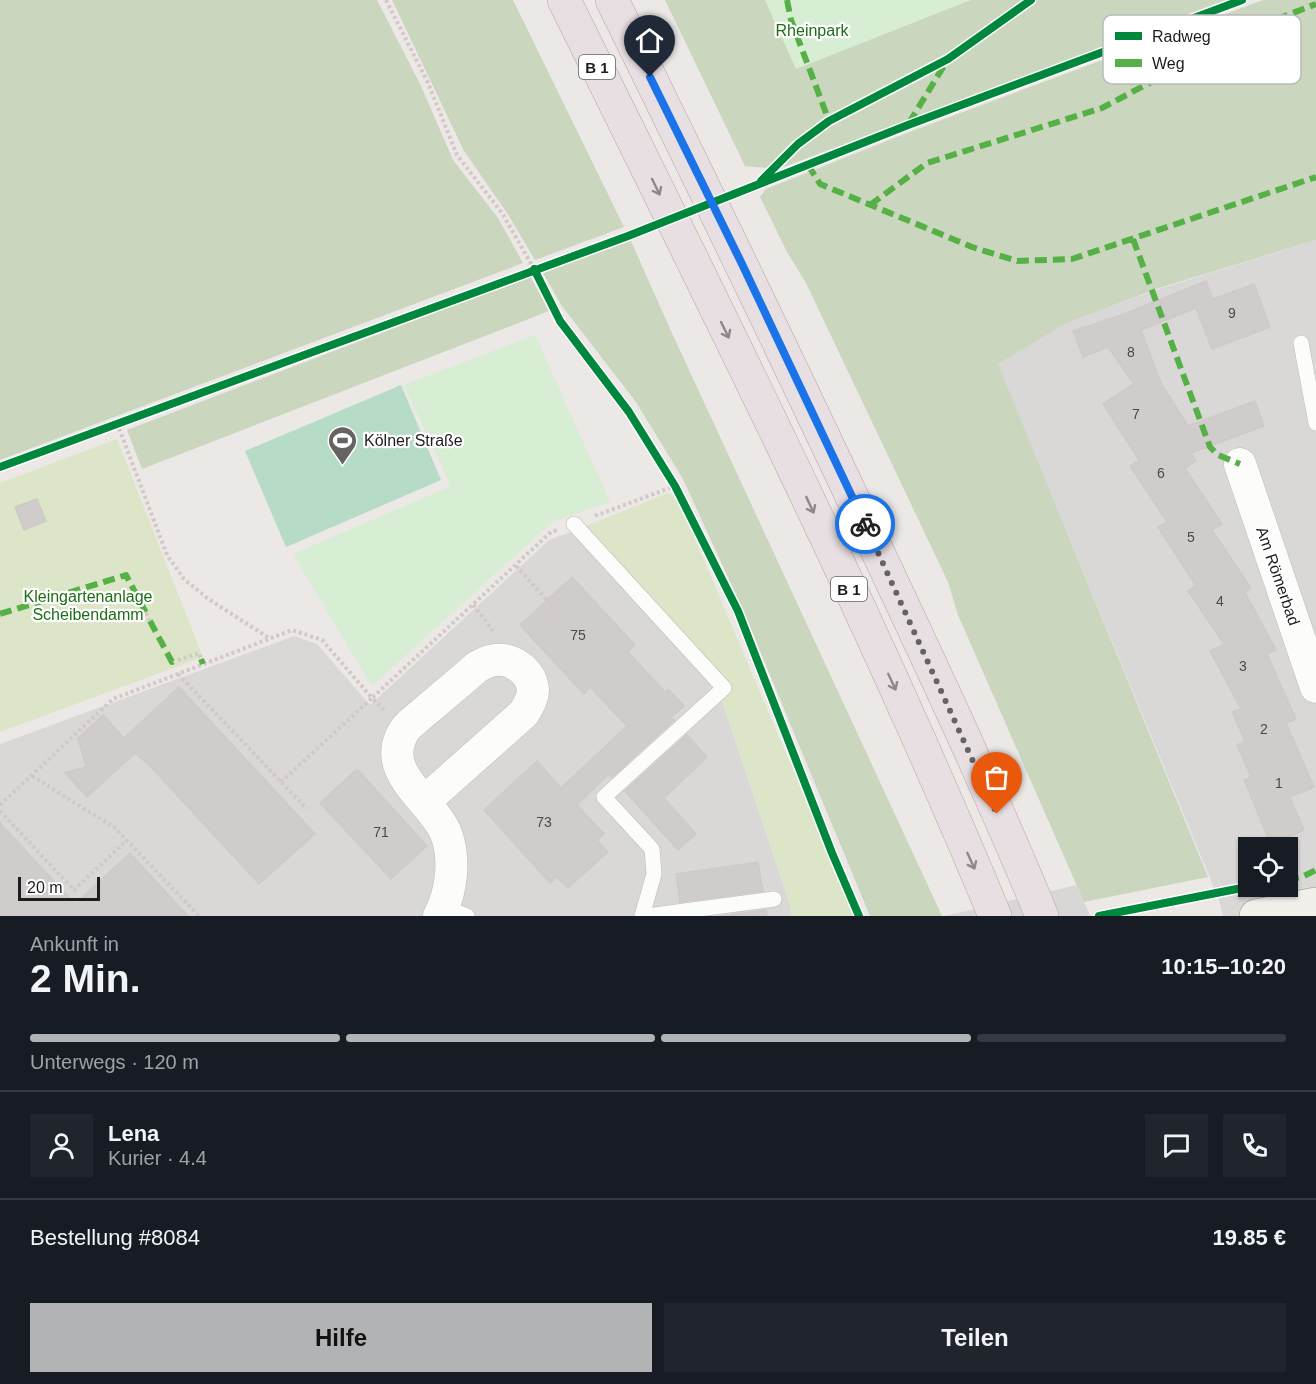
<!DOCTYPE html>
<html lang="de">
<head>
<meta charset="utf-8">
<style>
  :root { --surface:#171b24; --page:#20242c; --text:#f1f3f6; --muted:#9ea1a6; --line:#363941; --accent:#b2b3b4 }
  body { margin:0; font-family:Helvetica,sans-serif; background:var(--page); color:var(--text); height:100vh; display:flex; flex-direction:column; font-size:22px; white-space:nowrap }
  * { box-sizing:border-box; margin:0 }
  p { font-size:20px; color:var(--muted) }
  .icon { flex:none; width:33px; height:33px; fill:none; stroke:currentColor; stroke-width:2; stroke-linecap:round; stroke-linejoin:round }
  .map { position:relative; height:916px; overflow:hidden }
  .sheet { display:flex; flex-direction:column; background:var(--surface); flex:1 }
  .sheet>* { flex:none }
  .buttons { position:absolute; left:1238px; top:837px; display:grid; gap:12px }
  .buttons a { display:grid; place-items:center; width:60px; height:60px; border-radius:0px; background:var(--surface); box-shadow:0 2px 4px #0004; font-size:30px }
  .scale { position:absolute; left:18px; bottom:15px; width:82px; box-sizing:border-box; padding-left:6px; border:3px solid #1d1d1d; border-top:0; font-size:16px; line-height:21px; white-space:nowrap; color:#1d1d1d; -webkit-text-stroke:4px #fff; paint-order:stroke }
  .pin { position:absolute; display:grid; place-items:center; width:51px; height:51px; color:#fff; margin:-62px -26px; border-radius:50% 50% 50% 0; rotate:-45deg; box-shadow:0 0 6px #0007 }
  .pin .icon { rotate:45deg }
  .courier { position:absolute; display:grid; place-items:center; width:60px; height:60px; margin:-30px; border:4px solid #1a73e8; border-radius:50%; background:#fff; color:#222; box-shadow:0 2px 8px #0007 }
  .summary em { font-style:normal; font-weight:600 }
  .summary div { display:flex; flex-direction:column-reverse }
  .summary { display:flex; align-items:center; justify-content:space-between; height:102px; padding:0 30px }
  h1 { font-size:39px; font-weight:600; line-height:45px }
  .bar { display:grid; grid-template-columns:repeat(4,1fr); gap:9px 6px; align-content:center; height:72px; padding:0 30px }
  .bar i { height:8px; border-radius:4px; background:var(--line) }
  .bar .on { background:var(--accent) }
  .bar p { grid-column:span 4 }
  .line { display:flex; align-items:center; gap:15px; padding:0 30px; border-top:2px solid var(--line) }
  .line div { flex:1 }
  .round { display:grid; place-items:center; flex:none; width:63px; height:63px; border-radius:0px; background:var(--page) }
  .cta { display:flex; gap:12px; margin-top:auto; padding:12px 30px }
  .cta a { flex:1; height:69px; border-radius:0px; background:var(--accent); color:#111; font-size:24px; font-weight:600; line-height:69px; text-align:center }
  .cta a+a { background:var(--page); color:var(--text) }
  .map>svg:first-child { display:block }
</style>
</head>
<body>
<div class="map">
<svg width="1316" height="916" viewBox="0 0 1316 916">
  <rect width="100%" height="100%" fill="#ebe8e6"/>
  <!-- residential -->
  <path fill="#dad8d7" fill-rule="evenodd" d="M1316,240V916H1223L1219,900L997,363L1065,322L1156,290ZM1248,848H1287V886H1248Z
    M571,532L717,686L790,905L792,916H0V744L294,636L317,644L370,705L549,540Z"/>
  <!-- religious -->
  <path fill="#d9d8d7" d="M468,627L482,643L404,712L390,696Z
    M486,679L512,710L450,763L423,733Z
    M546,708L560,723L508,771L494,755Z"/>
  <!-- grass -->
  <path fill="#dce5c8" d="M117,439L203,657L0,732V483Z
    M668,493L678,499L855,916H792L790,905L717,686L571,532Z"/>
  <!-- forest -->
  <path fill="#cad6be" d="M0,0H377L421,86L453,160L498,218L523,263L0,460Z
    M392,0H513L624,227L535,260L509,216L464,151Z
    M665,0H1227L778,169L745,166Z
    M1263,0H1316V240L1156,289L1066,323L998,364L1208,877L1084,902L958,615L948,582L806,283L787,252L760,197L766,189L907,133Z
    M630,239L671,331L942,916H870L743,610L683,479L636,402L562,306L543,273Z
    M530,276L549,311L142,469L127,430Z"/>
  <!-- park -->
  <path fill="#d7eed4" d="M765,0H971L796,69Z
    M535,335L610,502L552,522L372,686L293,554L451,486L404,385Z"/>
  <!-- pitch -->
  <path fill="#b6dcc7" d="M401,385L441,480L286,547L245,451Z"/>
  <!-- pier -->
  <path fill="#d8d7d6" d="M1077,885L1090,916H945Z"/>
  <!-- building -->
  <path fill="#d0cccb" stroke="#cecac8" stroke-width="1.5" d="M1206,281L1213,299L1254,284L1270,327L1212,349L1196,308L1141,330L1161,383L1188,426L1255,401L1264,426L1191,453L1196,461L1185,468L1222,524L1212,530L1251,588L1245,592L1276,650L1267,654L1296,719L1286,723L1314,787L1290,797L1304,830L1271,845L1244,780L1251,777L1237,745L1245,741L1232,712L1241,709L1210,651L1224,644L1188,591L1196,586L1158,527L1167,522L1130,466L1139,460L1103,404L1134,384L1108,347L1083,357L1073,331L1127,313Z
    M37,499L46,521L24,530L15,507Z
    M572,577L635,645L628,652L665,692L668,689L684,706L671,717L674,720L612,777L609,774L577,805L604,834L597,840L608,852L568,888L557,877L550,883L484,810L537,761L561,788L627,726L590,687L584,694L520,625Z
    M179,687L315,834L259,884L150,766L135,753L87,797L65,773L86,767L78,738L103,715L124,738Z
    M687,735L707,757L664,798L696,834L678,850L625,791Z
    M357,769L427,846L391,879L320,803Z
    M0,823L75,904L130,853L188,916H0Z
    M758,862L763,891L680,902L676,874Z
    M766,910L767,916H720Z"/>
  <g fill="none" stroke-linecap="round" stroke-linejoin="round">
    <defs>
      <path id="service" d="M1301,343L1316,423
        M574,524L724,688L604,797L652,849L654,874L642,916
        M444,907L467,916
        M647,916L774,899"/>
      <path id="minor" d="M1240,464L1316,687
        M424,802L524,713C528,706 533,699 533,690C531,669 509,656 490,661C486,662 481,665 477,667C460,682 442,697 424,712C418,718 408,724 404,731C379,771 430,799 445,831C456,857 452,892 439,916"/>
      <path id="secondary" d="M1256,916L1316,904"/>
      <path id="motorway" d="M564,0C713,302 866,605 995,916
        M612,0C704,187 795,374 883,563C938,680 993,797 1042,916"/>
    </defs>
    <!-- service casing -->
    <use href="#service" stroke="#bebdbc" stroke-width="16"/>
    <!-- minor casing -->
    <use href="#minor" stroke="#bebdbc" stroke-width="33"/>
    <!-- secondary casing -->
    <use href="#secondary" stroke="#929180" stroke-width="34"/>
    <!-- motorway casing -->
    <use href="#motorway" stroke="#bca0ac" stroke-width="34"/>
    <!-- path -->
    <path stroke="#d4c7c7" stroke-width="4" stroke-dasharray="3 3" stroke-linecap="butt" d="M386,0L428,83L457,155L502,213L534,269
      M117,423L167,555L184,579L207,598L269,638
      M595,516L675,486
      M516,566L558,612
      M473,605L493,631
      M146,613L150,621
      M178,660L199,653L201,659
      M178,674L307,809
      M32,776L115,828L199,916
      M281,782L372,698L384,710
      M0,805L113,699L292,630L322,640L372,698L551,532L557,530
      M0,811L74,890L127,840"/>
    <!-- service -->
    <use href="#service" stroke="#fcfcfb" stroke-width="15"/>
    <!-- minor -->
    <use href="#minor" stroke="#fcfcfb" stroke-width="32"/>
    <!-- secondary -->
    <use href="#secondary" stroke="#f2f0eb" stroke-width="33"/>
    <!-- motorway -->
    <use href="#motorway" stroke="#e8dfe2" stroke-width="33"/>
    <!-- quiet -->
    <path stroke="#55b145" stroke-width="6" stroke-dasharray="12 6" stroke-linecap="butt" d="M787,0L791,20L829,121
      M909,123L945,64
      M808,165L820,184L972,247L1017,261L1072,259L1316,177
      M870,205L927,163L1102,108L1249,30L1316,4
      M1133,239L1210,447L1218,455L1240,464
      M0,614L126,575L146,613
      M150,621L172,662L178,660
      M201,659L203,664
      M1287,880L1302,877L1316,870"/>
    <defs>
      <path id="cycleway" d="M761,181L798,144L829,121L948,59L1031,0
        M534,269L560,321L629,412L675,486L738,611L832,853L859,916
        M0,467L628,236L908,125L1242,0
        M1099,916L1252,886"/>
    </defs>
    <!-- cycleway casing -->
    <use href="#cycleway" stroke="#fff" stroke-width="11"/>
    <!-- cycleway -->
    <use href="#cycleway" stroke="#00873e" stroke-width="8"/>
  </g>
  <!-- one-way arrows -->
  <defs><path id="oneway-shaft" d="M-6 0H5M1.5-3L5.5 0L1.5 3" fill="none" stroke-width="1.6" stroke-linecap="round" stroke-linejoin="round" transform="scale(1.5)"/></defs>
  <g stroke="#8d8889">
    <use href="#oneway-shaft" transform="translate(656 187) rotate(64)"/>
    <use href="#oneway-shaft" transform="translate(725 330) rotate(64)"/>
    <use href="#oneway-shaft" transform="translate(810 505) rotate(65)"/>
    <use href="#oneway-shaft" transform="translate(892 682) rotate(65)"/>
    <use href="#oneway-shaft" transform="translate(971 861) rotate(66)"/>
  </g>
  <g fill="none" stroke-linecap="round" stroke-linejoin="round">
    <!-- done -->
    <path stroke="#656463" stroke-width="6" stroke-dasharray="0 10.8" d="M865,524L997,814"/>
    <!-- route -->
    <path stroke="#1a73e8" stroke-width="8" d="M650,77L742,264L865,524"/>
  </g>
  <!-- icons -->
  <defs>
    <symbol id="stadium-pin" viewBox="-11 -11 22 30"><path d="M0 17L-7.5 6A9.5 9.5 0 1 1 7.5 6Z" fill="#656463" stroke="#fff"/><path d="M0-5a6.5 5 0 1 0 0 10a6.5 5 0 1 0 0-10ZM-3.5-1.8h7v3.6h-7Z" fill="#fff"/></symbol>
  </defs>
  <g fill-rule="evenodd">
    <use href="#stadium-pin" x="326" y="424" width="33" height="45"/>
  </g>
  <g text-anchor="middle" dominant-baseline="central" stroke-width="4.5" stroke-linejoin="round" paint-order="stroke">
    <!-- number labels -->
    <g font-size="14" fill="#4a4948">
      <text x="1232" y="313">9</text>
      <text x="1131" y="352">8</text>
      <text x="1136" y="414">7</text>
      <text x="1161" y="473">6</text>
      <text x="1191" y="537">5</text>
      <text x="1220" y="601">4</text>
      <text x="578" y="635">75</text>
      <text x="1243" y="666">3</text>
      <text x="1264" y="729">2</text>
      <text x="1279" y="783">1</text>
      <text x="544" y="822">73</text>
      <text x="381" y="832">71</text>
    </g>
    <!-- shield labels -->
    <g fill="#fff" stroke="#616161" stroke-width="1.5">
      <rect x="579" y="55" width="36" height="24" rx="4.5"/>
      <rect x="831" y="577" width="36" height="24" rx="4.5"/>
    </g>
    <g font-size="15" font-weight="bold" fill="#1d1d1d">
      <text x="597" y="67">B 1</text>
      <text x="849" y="589">B 1</text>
    </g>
    <!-- park labels -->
    <g font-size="16" fill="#1c6e17" stroke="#fff">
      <text x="812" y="30">Rheinpark</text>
      <text x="88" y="596">Kleingartenanlage<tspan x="88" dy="18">Scheibendamm</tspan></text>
    </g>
    <!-- poi labels -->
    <g font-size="16" fill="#1d1d1d" stroke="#fff" text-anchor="start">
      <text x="364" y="440">Kölner Straße</text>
    </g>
    <!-- street labels -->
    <g font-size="16" fill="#1d1d1d" stroke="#fff">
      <text transform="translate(1278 576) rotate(71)">Am Römerbad</text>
    </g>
  </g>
  <!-- legend -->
  <rect x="1103" y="15" width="198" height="69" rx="9" fill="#fff" stroke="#bbb" stroke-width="1.5"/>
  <rect x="1115" y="32" width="27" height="8" fill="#00873e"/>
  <rect x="1115" y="59" width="27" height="8" fill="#55b145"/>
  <g font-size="16" fill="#1d1d1d">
    <text x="1152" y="42">Radweg</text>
    <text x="1152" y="69">Weg</text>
  </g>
</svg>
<div class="buttons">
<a><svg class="icon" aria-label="locate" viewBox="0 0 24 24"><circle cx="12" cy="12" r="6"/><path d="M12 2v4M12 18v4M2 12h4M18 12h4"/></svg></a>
</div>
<div class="scale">20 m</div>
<div class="pin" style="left:997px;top:814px;background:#ea580c"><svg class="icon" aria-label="bag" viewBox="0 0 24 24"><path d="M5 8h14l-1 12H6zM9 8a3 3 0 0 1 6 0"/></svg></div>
<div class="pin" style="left:650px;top:77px;background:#1f2937"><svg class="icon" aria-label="home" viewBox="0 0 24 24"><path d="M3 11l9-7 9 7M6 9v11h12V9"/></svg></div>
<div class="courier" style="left:865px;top:524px"><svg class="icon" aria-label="bike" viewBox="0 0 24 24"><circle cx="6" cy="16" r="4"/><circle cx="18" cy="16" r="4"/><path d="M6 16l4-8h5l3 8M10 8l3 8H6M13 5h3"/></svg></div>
</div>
<section class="sheet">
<div class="summary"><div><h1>2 Min.</h1><p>Ankunft in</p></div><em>10:15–10:20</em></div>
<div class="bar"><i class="on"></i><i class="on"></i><i class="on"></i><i></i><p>Unterwegs · 120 m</p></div>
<div class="line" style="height:108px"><a class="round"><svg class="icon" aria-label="person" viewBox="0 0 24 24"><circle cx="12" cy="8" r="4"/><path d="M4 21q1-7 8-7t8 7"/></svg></a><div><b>Lena</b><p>Kurier · 4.4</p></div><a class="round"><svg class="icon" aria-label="chat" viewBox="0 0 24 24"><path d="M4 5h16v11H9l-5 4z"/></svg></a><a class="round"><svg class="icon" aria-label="phone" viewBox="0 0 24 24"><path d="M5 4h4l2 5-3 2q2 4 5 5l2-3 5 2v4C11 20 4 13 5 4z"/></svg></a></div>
<div class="line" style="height:78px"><div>Bestellung #8084</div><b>19.85 €</b></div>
<div class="cta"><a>Hilfe</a><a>Teilen</a></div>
</section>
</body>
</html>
